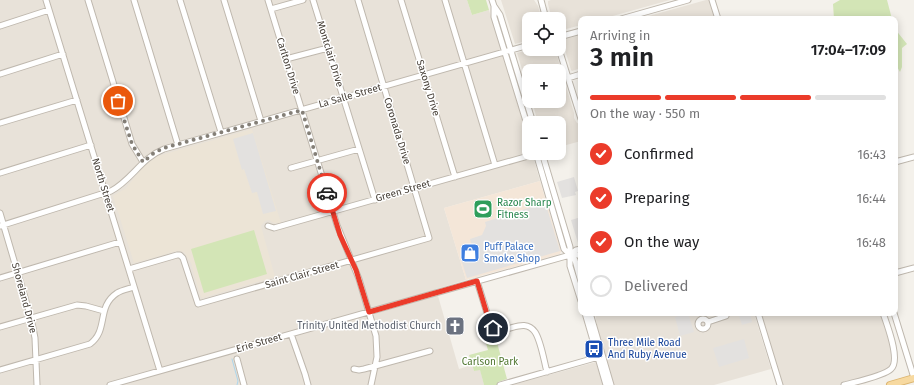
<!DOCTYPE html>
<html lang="en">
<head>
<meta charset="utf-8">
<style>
  :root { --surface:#fff; --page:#f6f6f6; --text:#202124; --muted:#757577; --line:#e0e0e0; --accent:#eb3b2a }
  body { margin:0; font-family:"Fira Sans",sans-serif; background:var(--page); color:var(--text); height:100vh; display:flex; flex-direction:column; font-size:15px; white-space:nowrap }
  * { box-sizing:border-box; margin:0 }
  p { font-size:13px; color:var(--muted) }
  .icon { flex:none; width:22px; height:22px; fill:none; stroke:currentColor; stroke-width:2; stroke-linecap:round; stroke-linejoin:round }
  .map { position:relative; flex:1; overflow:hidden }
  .panel { position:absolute; left:578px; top:16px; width:320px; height:300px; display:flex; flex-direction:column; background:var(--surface); border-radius:8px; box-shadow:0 2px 10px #0003 }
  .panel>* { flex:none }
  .tools { position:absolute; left:522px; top:12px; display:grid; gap:8px }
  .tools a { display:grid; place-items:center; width:44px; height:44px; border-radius:8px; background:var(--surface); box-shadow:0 2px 10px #0003; font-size:20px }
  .pin { position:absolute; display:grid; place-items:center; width:34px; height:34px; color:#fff; margin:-17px; border:2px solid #fff; border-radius:50%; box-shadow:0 1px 4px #0007 }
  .courier { position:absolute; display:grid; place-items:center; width:40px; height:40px; margin:-20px; border:3px solid #eb3b2a; border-radius:50%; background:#fff; color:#222; box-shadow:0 1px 5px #0007 }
  .headline em { font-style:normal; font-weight:600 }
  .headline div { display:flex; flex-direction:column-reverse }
  .headline { display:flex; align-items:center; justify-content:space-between; height:68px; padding:0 12px }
  h1 { font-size:26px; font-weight:600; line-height:30px }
  .bar { display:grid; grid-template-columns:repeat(4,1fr); gap:6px 4px; align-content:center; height:48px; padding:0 12px }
  .bar i { height:5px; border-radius:3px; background:var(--line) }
  .bar .current { background:var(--accent) }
  .bar p { grid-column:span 4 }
  ol { padding:0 12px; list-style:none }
  li { display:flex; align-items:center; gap:12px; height:44px }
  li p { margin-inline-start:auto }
  li .icon { padding:4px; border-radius:50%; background:var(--accent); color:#fff; stroke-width:4 }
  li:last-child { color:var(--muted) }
  li i { width:22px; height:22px; border:2px solid var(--line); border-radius:50% }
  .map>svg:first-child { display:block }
</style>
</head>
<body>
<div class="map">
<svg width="914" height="385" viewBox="0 0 914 385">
  <rect width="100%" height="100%" fill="#f4f1eb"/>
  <!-- residential -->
  <path fill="#e8e2d9" d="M0,0H467L472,15L489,10L529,142V153H532L540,181L444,208L466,280L436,289L459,369L472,365L474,371L480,369L484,385H0Z
    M501,0H534L538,6L542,19H529V40L515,44Z
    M551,0H670L602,19H581V25L559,31V19H552L548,4V1Z
    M706,0H710L716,19H638Z
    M581,35V68L572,71L571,70L562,40Z
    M532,49H555L574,113V118L577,123L581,124V141L559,147V123H538L532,101H559V71H529V92L517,53Z
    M595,313H754L771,369L714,385H612L599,337Z
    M758,313H883L895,355L892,369L844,385H780Z
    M596,362L603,385H512Z"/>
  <!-- commercial -->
  <path fill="#f4e6d8" d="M540,181L561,251L560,254L466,280L444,208Z"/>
  <!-- education -->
  <path fill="#ece4d6" d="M252,129L281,223H274L269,220L265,221L261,226L275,277L202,298L200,295L191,263L184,252L177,251L134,263L113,196L126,188L144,166L158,156Z"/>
  <!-- green -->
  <path fill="#d3e5b6" d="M467,0H486L489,10L472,15Z
    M840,0H887L892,19H834L833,4Z
    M895,29L907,44L902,48V67L900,72L895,63Z
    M254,230L267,274L204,293L191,249Z
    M485,326L486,329L495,335L507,379L498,382L499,385H484L480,370L474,371L469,355L488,350L481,327Z"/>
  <!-- parking -->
  <path fill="#e3e1df" d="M253,133L276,211L263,214L257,192L252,193L244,169L242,170L233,139Z
    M574,177L578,191L575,192L576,195L562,198L557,182Z
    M538,205L540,206L546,205L560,251L467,278L461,259L474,254L470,239L482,235L486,226L485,222Z
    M581,217V243L579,244L578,243L571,220Z
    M688,313L694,332L680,336L675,317Z
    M738,313H750L752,322L742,325Z
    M744,339L749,358L719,367L713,348Z"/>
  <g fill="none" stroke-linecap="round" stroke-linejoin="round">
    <!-- stream -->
    <path stroke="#acd6ec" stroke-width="1" d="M232,359L238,381L237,385"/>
    <defs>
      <path id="minor" d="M46,0L160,371
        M88,0L132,144L143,162
        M134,0L178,145
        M180,0L221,132
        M224,0L261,121
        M268,0L337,225L359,279L376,336L377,357L371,385
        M313,0L375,200
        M401,0L455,177
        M445,0L495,165
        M492,0L494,6L500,15L533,123
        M541,0L546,19
        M712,0L718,19
        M494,6V17L529,131
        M271,9L303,0
        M621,19L688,0
        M0,26L49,10
        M559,37L581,31
        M559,49L581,119
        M286,59L328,48
        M0,74L63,54
        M568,78L581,74
        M0,123L77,100
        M536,153L564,249L570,255
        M542,153L570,247V255
        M895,162L914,157
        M291,168L359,149
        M0,173L91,145
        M0,213L31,318L35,338L37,385
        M0,226L111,191C132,180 141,158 164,149L529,45
        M268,226L274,228L539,153
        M570,255H581
        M129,269L177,255H180L183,258L198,304L429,238L358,0
        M895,273L914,268
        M0,278L120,242
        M477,281L491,326C504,338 523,315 535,332C541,341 544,361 547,372
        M581,282L575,260L570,255V266L581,301
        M585,313L606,385
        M590,313L611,385
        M758,313L780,385
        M894,313L914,378
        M698 324a5 5 0 1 1 10 0a5 5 0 1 1-10 0Z
        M708,322L726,316L727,313
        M0,327L77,305L86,306L104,311
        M291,334L305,374L308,385
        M237,359L244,385
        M354,369L359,370L364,369L430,351
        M0,370L90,344C109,330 96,307 117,293C122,290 128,289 134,287
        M110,385L570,255L576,250L581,249
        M500,385L602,356
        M844,385C855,382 884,376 891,369C901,360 887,325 883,313"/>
      <path id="major" d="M890,385L914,378"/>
    </defs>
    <!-- minor casing -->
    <use href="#minor" stroke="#bfb8ae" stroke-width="7"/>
    <!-- major casing -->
    <use href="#major" stroke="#dcb570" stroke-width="8"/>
    <!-- minor -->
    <use href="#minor" stroke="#fff" stroke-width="5"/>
    <!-- major -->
    <use href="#major" stroke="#f7d9a0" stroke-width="6"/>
  </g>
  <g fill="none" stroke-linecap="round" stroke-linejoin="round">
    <!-- done -->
    <path stroke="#847f77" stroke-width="4" stroke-dasharray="0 7.2" d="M118,101L132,144L143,162L154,153L164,148L302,110L327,193"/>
    <!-- route -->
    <path stroke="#eb3b2a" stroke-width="5" d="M327,193L340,235L356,270L369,312L477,281L490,324L493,328"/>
  </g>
  <!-- icons -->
  <defs>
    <symbol id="stadium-square" viewBox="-11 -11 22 22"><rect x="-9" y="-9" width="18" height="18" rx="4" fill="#2e9e5b" stroke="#fff"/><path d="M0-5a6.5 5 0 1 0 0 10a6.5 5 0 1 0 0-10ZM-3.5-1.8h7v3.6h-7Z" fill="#fff"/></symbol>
    <symbol id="shop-square" viewBox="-11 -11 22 22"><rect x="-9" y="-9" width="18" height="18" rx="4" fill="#3f7fe0" stroke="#fff"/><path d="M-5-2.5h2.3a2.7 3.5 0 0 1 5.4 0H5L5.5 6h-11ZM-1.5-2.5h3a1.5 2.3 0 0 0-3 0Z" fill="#fff"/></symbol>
    <symbol id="church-square" viewBox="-11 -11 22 22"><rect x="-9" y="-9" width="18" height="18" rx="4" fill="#6b7280" stroke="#fff"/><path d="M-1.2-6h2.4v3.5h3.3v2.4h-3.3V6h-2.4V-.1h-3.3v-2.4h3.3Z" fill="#fff"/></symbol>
    <symbol id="bus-square" viewBox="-11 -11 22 22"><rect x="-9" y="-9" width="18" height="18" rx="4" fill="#1a4fb4" stroke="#fff"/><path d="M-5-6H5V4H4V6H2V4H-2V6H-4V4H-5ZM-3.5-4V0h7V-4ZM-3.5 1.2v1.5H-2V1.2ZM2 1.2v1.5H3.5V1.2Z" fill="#fff"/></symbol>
  </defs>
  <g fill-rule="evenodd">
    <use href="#stadium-square" x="472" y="198" width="22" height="22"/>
    <use href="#shop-square" x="459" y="242" width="22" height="22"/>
    <use href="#church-square" x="444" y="315" width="22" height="22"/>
    <use href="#bus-square" x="583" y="338" width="22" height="22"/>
  </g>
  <g text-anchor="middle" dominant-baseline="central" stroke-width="3" stroke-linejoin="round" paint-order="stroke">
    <!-- street labels -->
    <g font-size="10" fill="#484139" stroke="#fff">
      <text transform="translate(330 54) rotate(73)">Montclair Drive</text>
      <text transform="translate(288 66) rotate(73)">Carlton Drive</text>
      <text transform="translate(428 88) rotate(73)">Saxony Drive</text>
      <text transform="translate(350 96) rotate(-16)">La Salle Street</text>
      <text transform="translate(397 131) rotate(73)">Coronada Drive</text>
      <text transform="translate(103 185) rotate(73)">North Street</text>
      <text transform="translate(403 191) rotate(-16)">Green Street</text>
      <text transform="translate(302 275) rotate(-16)">Saint Clair Street</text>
      <text transform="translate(24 298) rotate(75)">Shoreland Drive</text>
      <text transform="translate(259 343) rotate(-16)">Erie Street</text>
    </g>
    <!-- leisure labels -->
    <g font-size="10" fill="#27864d" stroke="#fff" text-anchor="start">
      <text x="497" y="203">Razor Sharp<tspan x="497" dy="12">Fitness</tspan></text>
    </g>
    <!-- shop labels -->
    <g font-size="10" fill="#366cbe" stroke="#fff" text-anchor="start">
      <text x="484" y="247">Puff Palace<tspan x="484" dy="12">Smoke Shop</tspan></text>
    </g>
    <!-- worship labels -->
    <g font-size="10" fill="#5b616d" stroke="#fff" text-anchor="end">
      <text x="441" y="326">Trinity United Methodist Church</text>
    </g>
    <!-- transit labels -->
    <g font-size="10" fill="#164399" stroke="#fff" text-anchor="start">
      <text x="608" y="343">Three Mile Road<tspan x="608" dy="12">And Ruby Avenue</tspan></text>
    </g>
    <!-- park labels -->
    <g font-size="10" fill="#4f762f" stroke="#fff">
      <text x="490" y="362">Carlson Park</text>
    </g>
  </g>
</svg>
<div class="tools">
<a><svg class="icon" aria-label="locate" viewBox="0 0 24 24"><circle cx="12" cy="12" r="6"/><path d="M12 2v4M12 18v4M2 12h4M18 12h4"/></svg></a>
<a>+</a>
<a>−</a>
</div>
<div class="pin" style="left:118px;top:101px;background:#ea580c"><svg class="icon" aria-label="bag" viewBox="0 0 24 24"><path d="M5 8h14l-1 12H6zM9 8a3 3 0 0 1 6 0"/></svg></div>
<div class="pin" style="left:493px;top:328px;background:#1f2937"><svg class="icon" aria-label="home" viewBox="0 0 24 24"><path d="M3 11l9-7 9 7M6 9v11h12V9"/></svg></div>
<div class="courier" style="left:327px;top:193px"><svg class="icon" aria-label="car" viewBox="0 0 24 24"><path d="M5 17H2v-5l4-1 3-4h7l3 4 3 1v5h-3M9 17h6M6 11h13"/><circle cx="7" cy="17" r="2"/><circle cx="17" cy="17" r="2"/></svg></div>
<section class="panel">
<div class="headline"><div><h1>3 min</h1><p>Arriving in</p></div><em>17:04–17:09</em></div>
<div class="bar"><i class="current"></i><i class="current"></i><i class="current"></i><i></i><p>On the way · 550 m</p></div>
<ol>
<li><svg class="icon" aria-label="check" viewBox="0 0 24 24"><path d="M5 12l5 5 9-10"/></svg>Confirmed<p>16:43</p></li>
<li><svg class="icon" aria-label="check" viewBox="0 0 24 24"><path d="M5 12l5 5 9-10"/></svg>Preparing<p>16:44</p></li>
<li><svg class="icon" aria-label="check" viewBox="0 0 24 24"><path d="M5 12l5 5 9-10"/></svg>On the way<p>16:48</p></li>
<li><i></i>Delivered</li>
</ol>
</section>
</div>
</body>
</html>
